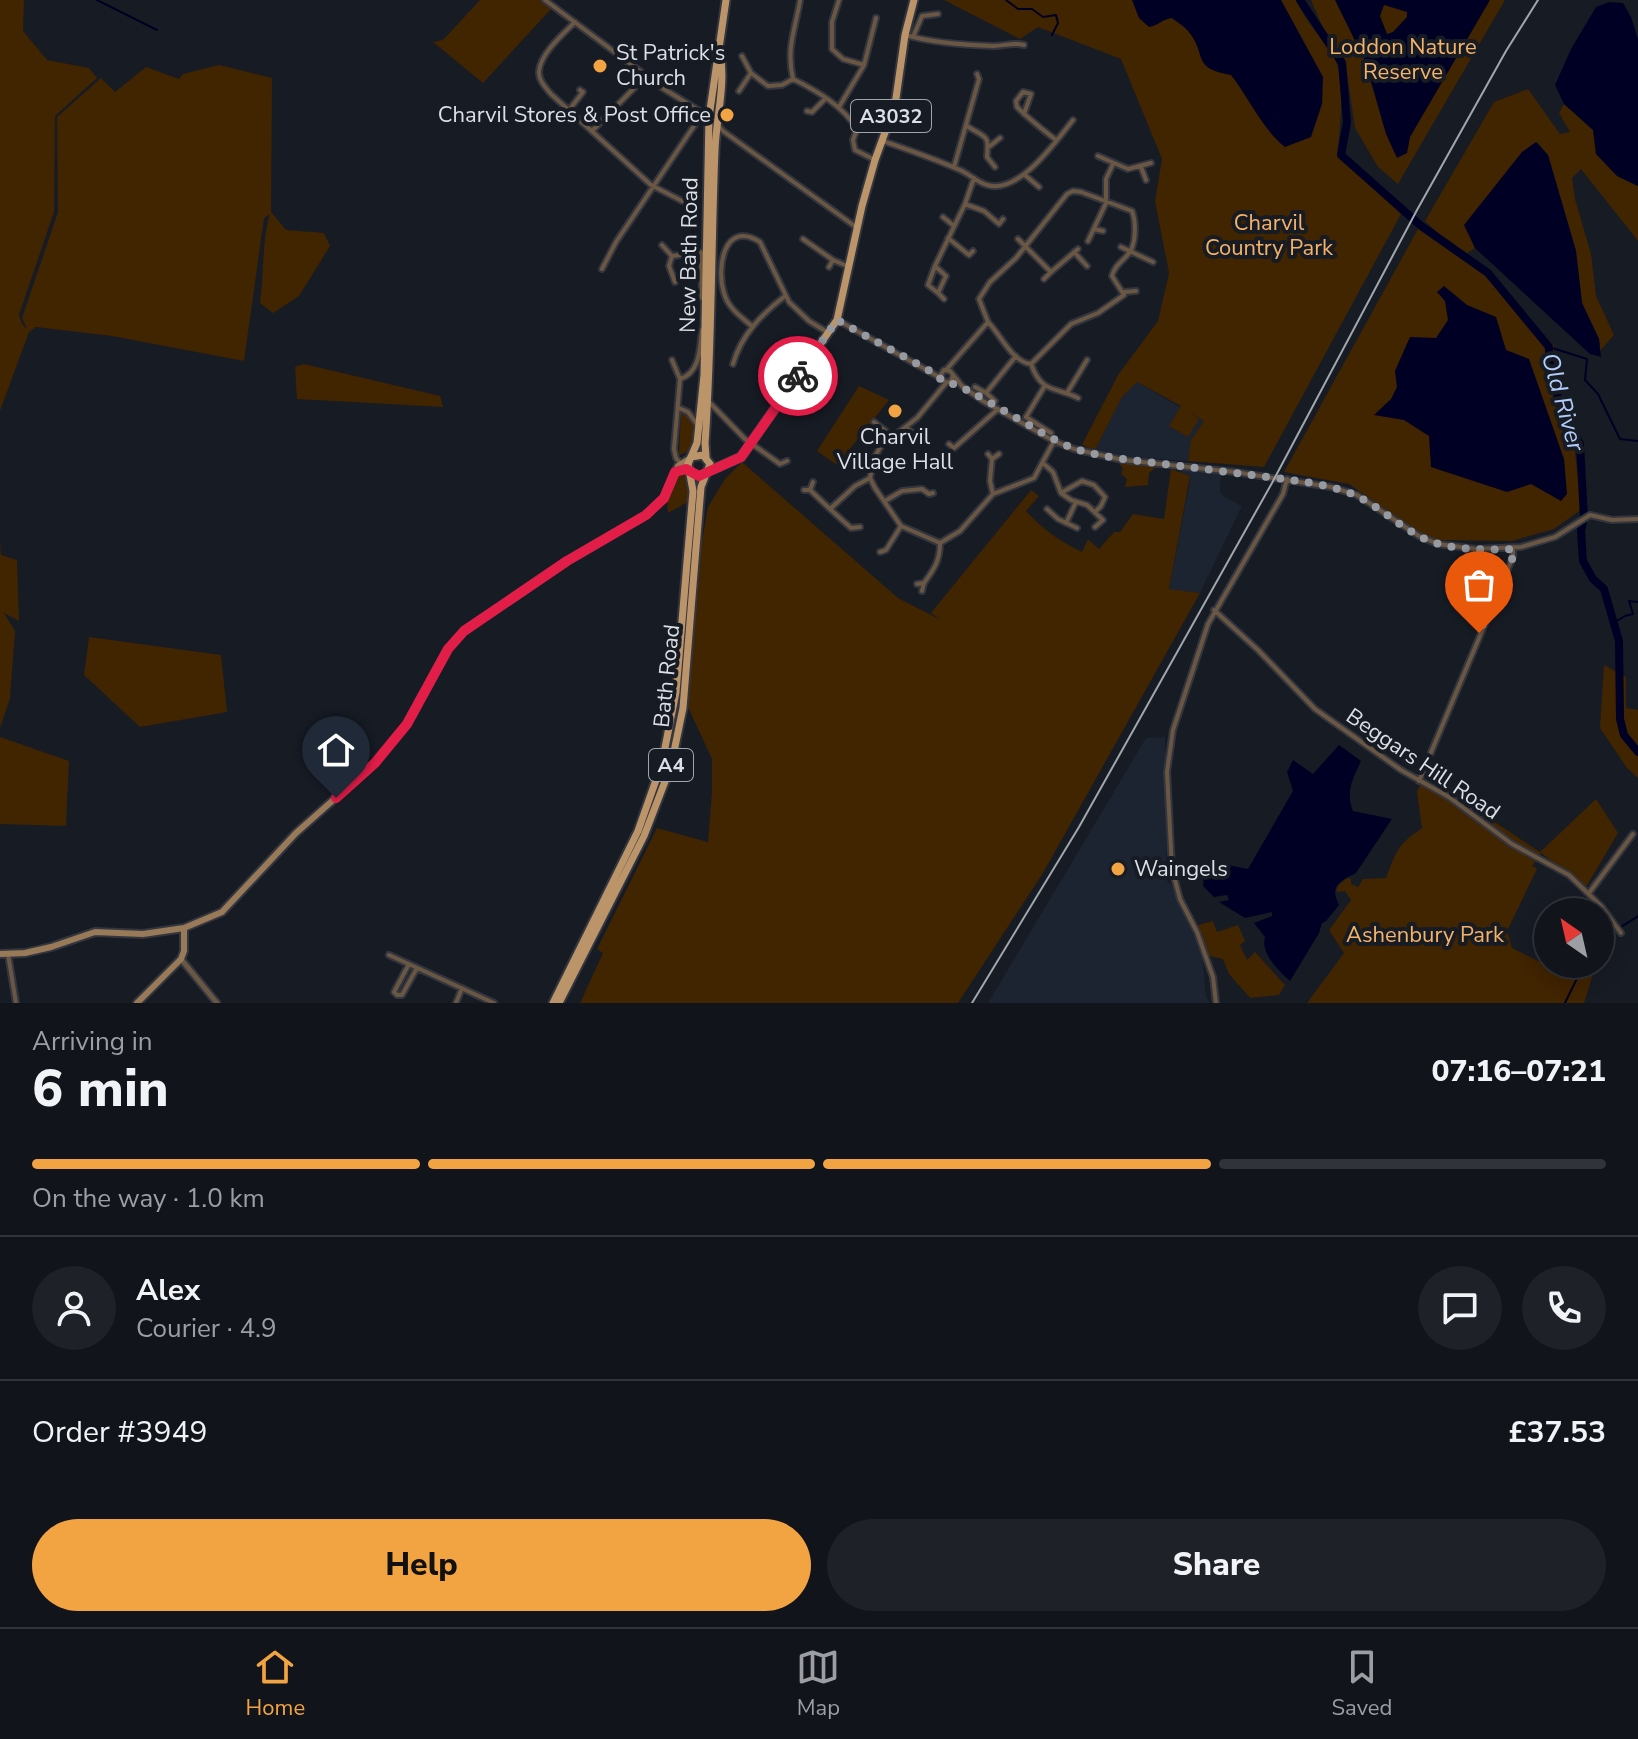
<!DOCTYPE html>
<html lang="en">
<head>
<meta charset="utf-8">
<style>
  :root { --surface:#11141b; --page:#1e2128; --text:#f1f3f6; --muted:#9c9ea3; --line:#30333a; --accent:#f3a442 }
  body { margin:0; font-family:"Nunito Sans",sans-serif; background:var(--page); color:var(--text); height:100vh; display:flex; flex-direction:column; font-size:30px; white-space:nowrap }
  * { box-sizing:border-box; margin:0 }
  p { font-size:26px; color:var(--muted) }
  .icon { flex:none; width:44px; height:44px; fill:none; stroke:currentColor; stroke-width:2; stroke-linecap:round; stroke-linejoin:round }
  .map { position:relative; height:1003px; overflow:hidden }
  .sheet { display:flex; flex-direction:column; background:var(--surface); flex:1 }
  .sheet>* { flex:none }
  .needle { width:52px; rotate:326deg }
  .controls { position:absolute; left:1534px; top:898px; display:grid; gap:16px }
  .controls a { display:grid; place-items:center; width:80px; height:80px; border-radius:50%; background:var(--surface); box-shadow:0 4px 20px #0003,0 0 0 2px var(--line); font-size:40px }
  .pin { position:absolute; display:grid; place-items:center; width:68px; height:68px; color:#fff; margin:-82px -34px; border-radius:50% 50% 50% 0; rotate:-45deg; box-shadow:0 0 8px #0007 }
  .pin .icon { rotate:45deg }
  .courier { position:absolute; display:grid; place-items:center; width:80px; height:80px; margin:-40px; border:6px solid #e11d48; border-radius:50%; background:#fff; color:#222; box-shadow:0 2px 10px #0007 }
  .headline em { font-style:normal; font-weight:800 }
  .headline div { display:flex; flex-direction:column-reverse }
  .headline { display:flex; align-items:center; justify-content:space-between; height:136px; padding:0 32px }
  h1 { font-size:52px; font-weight:800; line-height:60px }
  .bar { display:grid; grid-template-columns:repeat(4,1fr); gap:12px 8px; align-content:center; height:96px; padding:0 32px }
  .bar i { height:10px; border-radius:6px; background:var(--line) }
  .bar .active { background:var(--accent) }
  .bar p { grid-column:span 4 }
  .line { display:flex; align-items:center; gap:20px; padding:0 32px; border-top:2px solid var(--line) }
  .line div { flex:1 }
  .round { display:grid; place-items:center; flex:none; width:84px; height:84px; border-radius:42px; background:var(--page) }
  .cta { display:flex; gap:16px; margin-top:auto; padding:16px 32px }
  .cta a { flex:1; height:92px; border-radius:48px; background:var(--accent); color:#111; font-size:32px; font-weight:800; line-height:92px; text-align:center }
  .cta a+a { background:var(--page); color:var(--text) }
  .dock { display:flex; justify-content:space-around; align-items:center; height:112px; border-top:2px solid var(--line); background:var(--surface); font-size:22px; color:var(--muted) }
  .dock a { display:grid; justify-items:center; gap:4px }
  .dock .active { color:var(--accent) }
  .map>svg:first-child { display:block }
</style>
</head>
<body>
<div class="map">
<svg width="1638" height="1003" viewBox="0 0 1638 1003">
  <rect width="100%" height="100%" fill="#171b24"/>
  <!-- built -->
  <path fill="#1c2331" d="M1137,382L1204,421L1191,440L1188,461L1133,457L1095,450L1122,397Z
    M1180,470L1221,473L1220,491L1224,497L1242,506L1200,593L1169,590L1190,481V476L1180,473Z
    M1165,737L1167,881L1172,886L1202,954L1206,997L1210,1003H988L1146,738Z"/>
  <!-- green -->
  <path fill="#412400" d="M0,0H24L23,31L47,60L89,68L97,78L55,116L54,212L19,315L22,324L27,329L22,318L58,212L57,117L101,78L115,92L146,67L179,79L183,74L219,65L272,78L271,212L286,230L324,233L330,246L299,296L273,313L260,303C264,275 262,239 270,214L264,218L244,361L112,336L36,327L29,332L0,411Z
    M480,0H543L553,7L483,83L433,42L443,40Z
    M944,0H1296C1306,22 1321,37 1334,57C1346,78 1340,131 1337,155L1401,214L1264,467L1188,461L1191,440L1204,421L1189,412L1199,419L1188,437L1169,426L1181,406L1137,382L1122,397L1095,450L1082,445L1118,375L1158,321L1169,273L1155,201L1162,159L1121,59L1038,27L1020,39Z
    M1311,0H1505L1398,184L1378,167L1355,128L1345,60L1323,28Z
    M1528,89L1560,134L1570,132L1559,113L1564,104L1593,130L1617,176L1638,186V241L1581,169L1572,178L1575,199L1591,254L1596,296L1614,335L1600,351L1599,339L1582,303L1576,251L1548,155L1537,142L1465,225L1475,248L1463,256L1425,221L1494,102Z
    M1418,229L1483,274L1554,346L1556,405L1574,445L1582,509L1554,529L1512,541L1436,540L1416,530L1349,484L1284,472Z
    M304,364L440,396L443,407L297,399L295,367Z
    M859,386L889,400L837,465L817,451Z
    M681,409C697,421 703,448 679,455Z
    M742,462L898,598L941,620L931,613L1031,490L1039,496L1026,511C1043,529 1059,541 1082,552L1088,539L1099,549L1114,532H1120L1133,514L1164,519L1171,469L1190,476L1169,589L1200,593L1043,873L958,1003H580L603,953L597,949L657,828L708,842L712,792V759L687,705L698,566L708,507L725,479Z
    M1118,463L1157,466L1149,473L1148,485L1125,487L1127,479L1121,474L1123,468Z
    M684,472L688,482V502L668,513L667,500L677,475Z
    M696,479H699C686,557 693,639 679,718C665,798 625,866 587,937L649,811L673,730Z
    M0,542L1,555L17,560L19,621L4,613L15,631L10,698L0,728Z
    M89,637L221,655L227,712L140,727L84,675Z
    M1604,665L1626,677V708L1638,710V778L1627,768L1600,728Z
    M0,737L69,761L66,826L0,824Z
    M1422,780L1438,788L1453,787L1472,807L1540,852L1596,799L1618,833L1586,887L1541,853L1532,866L1537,868L1536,871L1507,931L1512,948L1542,963L1548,954V964H1592L1588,971L1593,974L1584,1003H1307L1344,953L1329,930L1351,900L1345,891L1336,892L1338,886L1347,878L1351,879V884L1358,887L1363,879L1386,878C1396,851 1398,844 1422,828L1417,792Z
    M1213,921L1217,932L1238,925L1245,941L1240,945L1247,960L1255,952L1285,985L1279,995L1250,998L1229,974L1223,959L1209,956L1198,925Z"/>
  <!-- water -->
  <path fill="#000024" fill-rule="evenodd" d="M1132,0H1281L1323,77L1322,104L1311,137L1285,147C1263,130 1249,98 1231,75C1190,68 1208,54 1188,31C1184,26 1177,22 1172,18C1162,19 1158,26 1149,27L1139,18Z
    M1335,0H1490L1410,137L1407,153L1397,158L1386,134L1365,61ZM1384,5L1407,12V17L1393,32L1387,34L1380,16Z
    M1609,2L1623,3L1631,17L1638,39V186L1617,176L1596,154L1593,130L1564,104L1555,85L1571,49L1596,7Z
    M1536,142L1548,155L1576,251L1582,303L1599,339L1601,357L1590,354L1475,248L1464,225L1522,152Z
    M1444,286L1467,305L1496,317L1506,350L1529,359L1564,459L1567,494L1561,501L1531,484L1507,492L1431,467L1429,436L1404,420L1374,415L1391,399L1397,387L1395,371L1410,337L1436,338L1448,320L1445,301L1437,292Z
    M1339,745L1361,761C1353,779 1345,791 1353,811L1392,819L1356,873C1340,881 1329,886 1339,905L1326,921L1322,923L1319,933L1290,981C1279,971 1260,953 1265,937L1254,923L1272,916V912L1245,918L1219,902L1229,900L1227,895L1214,897L1203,886L1204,875L1213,862L1248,869L1293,791L1287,772L1293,760L1313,774Z"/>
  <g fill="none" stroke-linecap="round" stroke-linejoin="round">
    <!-- stream -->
    <path stroke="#000024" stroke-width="2" d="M97,0L157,30
      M1006,0L1018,9H1032L1043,17L1056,15L1058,23L1052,35
      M1549,347L1587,359L1585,380L1598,394L1620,439L1638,441
      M1613,623L1625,616L1633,614L1629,601L1638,602
      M1621,927L1638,916
      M1600,938L1616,929
      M1565,1003L1584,964"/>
    <!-- river -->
    <path stroke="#000024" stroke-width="8" d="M1300,0L1342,63L1347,122L1341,155L1420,225L1488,273L1549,347V359L1559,403L1580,444L1584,518L1581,531L1583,561L1593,579L1604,589L1619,641L1620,719L1624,735L1638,752"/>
    <defs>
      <path id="minor" d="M545,0L664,89L711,118L723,131L856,227
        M839,0L832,22V49L843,59L864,65
        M575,22C563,34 541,53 539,71C538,80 546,88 551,94L651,185L688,204L694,202L695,207L691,209L688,204
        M905,35C934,43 963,45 993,46C1005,46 1012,42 1024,45
        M913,37L922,16L938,14
        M742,56L751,73L768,86L782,85L793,79C817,91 843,106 857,129L853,140L855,150L875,160
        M793,79C786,48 795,30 800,1
        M739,91L751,73
        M839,107L864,65L876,18
        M569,110L583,92L580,90
        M807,111L812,112L825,99
        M1024,114L1031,94L1023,92L1016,101L1017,107C1029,119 1043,130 1056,140
        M967,126C987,139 989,134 987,157L995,167
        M592,131L646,76
        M883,141C909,150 935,159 960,170C969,174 977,182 987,185C1019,195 1056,141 1073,120
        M990,146L1000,138
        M1098,156L1128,169L1151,163
        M954,167L979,79L977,74
        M1141,167L1146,180
        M1025,175L1039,187
        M965,204L984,211L999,224L1003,219
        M943,217L954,226
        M1094,229L1103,231
        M948,238L969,255L973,251
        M803,239L833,260L847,266
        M1018,239L1051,272L1044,279
        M1088,241L1106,203V179L1113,164
        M662,245L672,256L701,252L702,298
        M1121,247L1153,262
        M1074,252L1087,266
        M672,256L669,266L675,282
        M935,266L928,285L938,293
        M829,267L833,260
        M602,269L616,242L702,114
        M1051,272L1078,249
        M1124,292L1136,291
        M944,299L938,293L946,276L935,266L965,204L974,178
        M839,321L939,377
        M752,326C741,317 728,308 724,293C716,268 724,219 760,242L789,302L809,321L827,332
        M672,360L680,379L674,449L676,458L681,464
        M733,364C741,335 762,314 785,296
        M1031,364C1042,394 1054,386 1078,398
        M946,370L988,322L979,299L990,282L1016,258L1067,194L1073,191L1081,192L1132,211C1136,221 1136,240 1131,250C1126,260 1115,263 1112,276L1124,295L1098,313L1071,324L1031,364C1012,362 1001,335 988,322
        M953,376L951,381L946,383L940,376L944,370L950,371L962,386L983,401L1054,441L1074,449L1123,460L1235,472L1331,487L1357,495L1419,536L1438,544L1476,549L1521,547L1555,537L1590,515L1612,520L1638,519
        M680,379C700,373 700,348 702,330
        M946,383L917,418L881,446L874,458L870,478L875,488L901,526L940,543L960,531L993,494L1034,478L1054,441
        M975,387L986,393L1016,356
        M1044,387L1026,417L1051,433
        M986,393L995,401
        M1067,393L1087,360
        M710,403L745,439L780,464L787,461
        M679,408L688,412L697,424
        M874,422L892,436
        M906,427L918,438
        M949,444L954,448L998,409
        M988,454L992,459L990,481L993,494
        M992,459L999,454
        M1044,464L1053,472L1061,493L1071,500L1087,505L1103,520L1095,527
        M804,490H810L830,509L855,486L870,478
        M810,490L813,482
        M1061,493L1082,481L1094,485L1105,497L1101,506L1095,512
        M885,501L902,491L922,489L929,494L933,493
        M830,509L851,528L860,527
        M1047,509L1058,519L1077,528
        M1066,523L1076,502
        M880,552L886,550L901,526
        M917,584L924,583C934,569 940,561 940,543
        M922,591L924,583
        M1214,610L1258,650L1315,709L1401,770L1449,797L1512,844L1569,875L1601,906L1621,933
        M1419,781L1513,557V549
        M1589,893L1633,834
        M8,954L16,1003
        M389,955L494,1003
        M409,964L394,992L397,995H402L417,968
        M456,1003L462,988
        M1216,1003L1213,977L1197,932L1180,899L1172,869L1167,772L1173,730L1208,624L1283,494L1287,479"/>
      <path id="tertiary" d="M181,959L217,1003"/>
      <path id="secondary" d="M0,954L25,953L51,947L95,932L143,934L184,928L222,912L296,833L375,763L407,724L448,649L464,631L567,561L646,515L664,498L678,466L689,459
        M137,1003L181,959L184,951V928"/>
      <path id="primary" d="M706,457L705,443C712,346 711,248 715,150C716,119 726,84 720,53
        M707,472L741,457L837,320L862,206L875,160L895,105L905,35L914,0
        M553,1003L638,831L662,763L676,692L693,491L688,464L697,443L704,375L709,117L726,0
        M559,1003L644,836L671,766L683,708L701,487L710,464L703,455L691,457"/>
    </defs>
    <!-- minor casing -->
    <use href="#minor" stroke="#33363f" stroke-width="8"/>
    <!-- tertiary casing -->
    <use href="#tertiary" stroke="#33363f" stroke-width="9"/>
    <!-- secondary casing -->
    <use href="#secondary" stroke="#33363f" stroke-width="10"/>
    <!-- primary casing -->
    <use href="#primary" stroke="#33363f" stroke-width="11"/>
    <!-- minor -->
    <use href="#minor" stroke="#6a5743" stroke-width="4"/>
    <!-- tertiary -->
    <use href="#tertiary" stroke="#6a5743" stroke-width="5"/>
    <!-- secondary -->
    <use href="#secondary" stroke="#987958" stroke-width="6"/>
    <!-- primary -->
    <use href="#primary" stroke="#bb9469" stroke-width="7"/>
    <!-- rail -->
    <path stroke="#a2a6ad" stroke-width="2" d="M972,1003L1079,827L1272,483L1417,210L1506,51L1538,0"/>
  </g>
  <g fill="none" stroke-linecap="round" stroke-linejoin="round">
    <!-- done -->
    <path stroke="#979aa1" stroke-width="8" stroke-dasharray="0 14.4" d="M798,376L837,320L932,372L944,382C962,381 1044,438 1073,448C1102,458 1133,460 1163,464C1196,468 1228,472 1260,476C1289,480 1317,482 1344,491C1372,500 1392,521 1417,535C1445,551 1482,550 1513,549V557L1479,633"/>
    <!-- route -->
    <path stroke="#e11d48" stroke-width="10" d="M336,798L375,763L407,724L448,649L464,631L567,561L646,515L664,498L675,472L686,469L699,476L741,457L798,376"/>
  </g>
  <!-- markers -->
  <g fill="#f3a442" stroke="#171b24" stroke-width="3">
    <circle cx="600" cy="66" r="8"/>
    <circle cx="727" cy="115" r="8"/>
    <circle cx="895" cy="411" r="8"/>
    <circle cx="1118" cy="869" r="8"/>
  </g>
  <g text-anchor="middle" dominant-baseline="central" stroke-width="8" stroke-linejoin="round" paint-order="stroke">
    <!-- shield labels -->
    <g fill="#171b24" stroke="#a1a4ab" stroke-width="2">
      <rect x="851" y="100" width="80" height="32" rx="6"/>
      <rect x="649" y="749" width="44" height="32" rx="6"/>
    </g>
    <g font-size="20" font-weight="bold" fill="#dcdfe5">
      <text x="891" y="116">A3032</text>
      <text x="671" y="765">A4</text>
    </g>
    <!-- park labels -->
    <g font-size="22" fill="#f5b369" stroke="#171b24">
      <text x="1403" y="47">Loddon Nature<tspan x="1403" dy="25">Reserve</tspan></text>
      <text x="1269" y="223">Charvil<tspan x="1269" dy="25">Country Park</tspan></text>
      <text x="1425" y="935">Ashenbury Park</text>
    </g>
    <!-- poi labels -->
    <g font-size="22" fill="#dcdfe5" stroke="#171b24" text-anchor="start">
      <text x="616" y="53">St Patrick's<tspan x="616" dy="25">Church</tspan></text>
      <text x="711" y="115" text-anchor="end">Charvil Stores &amp; Post Office</text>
      <text x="895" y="437" text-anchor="middle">Charvil<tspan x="895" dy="25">Village Hall</tspan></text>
      <text x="1134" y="869">Waingels</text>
    </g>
    <!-- street labels -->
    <g font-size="22" fill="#dcdfe5" stroke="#171b24">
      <text transform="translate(689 255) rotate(-89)">New Bath Road</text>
      <text transform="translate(667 676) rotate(-84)">Bath Road</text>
      <text transform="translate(1423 764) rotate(34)">Beggars Hill Road</text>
    </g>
    <!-- water labels -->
    <g font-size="24" font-style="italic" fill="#b2cdfb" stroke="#171b24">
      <text transform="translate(1563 402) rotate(74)">Old River</text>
    </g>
  </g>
</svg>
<div class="controls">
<a><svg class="needle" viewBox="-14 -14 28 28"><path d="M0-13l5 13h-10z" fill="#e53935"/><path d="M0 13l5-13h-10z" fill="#9c9ea3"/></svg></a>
</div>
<div class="pin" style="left:1479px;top:633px;background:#ea580c"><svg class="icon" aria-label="bag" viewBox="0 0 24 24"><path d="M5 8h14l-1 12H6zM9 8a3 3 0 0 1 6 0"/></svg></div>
<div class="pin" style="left:336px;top:798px;background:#1f2937"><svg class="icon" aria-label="home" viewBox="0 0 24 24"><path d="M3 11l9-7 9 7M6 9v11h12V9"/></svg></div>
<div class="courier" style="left:798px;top:376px"><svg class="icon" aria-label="bike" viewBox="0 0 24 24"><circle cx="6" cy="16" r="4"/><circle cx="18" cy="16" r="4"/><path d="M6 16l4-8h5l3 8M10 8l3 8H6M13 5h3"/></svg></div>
</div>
<section class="sheet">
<div class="headline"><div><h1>6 min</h1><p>Arriving in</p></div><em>07:16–07:21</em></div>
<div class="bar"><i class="active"></i><i class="active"></i><i class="active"></i><i></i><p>On the way · 1.0 km</p></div>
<div class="line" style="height:144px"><a class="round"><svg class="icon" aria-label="person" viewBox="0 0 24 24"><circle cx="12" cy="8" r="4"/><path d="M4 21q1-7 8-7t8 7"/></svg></a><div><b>Alex</b><p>Courier · 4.9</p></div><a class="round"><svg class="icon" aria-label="chat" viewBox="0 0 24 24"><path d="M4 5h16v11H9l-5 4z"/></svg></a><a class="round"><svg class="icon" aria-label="phone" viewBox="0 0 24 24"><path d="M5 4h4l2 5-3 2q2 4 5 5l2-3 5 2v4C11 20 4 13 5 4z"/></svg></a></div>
<div class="line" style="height:104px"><div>Order #3949</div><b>£37.53</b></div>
<div class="cta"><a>Help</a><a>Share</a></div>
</section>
<nav class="dock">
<a class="active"><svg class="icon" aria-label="home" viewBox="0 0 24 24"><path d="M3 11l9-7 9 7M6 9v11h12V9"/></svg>Home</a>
<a><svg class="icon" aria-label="map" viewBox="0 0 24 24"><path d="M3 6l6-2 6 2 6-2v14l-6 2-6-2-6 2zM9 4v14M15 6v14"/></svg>Map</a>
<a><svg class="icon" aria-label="saved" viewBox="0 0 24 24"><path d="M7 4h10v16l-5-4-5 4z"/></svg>Saved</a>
</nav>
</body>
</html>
